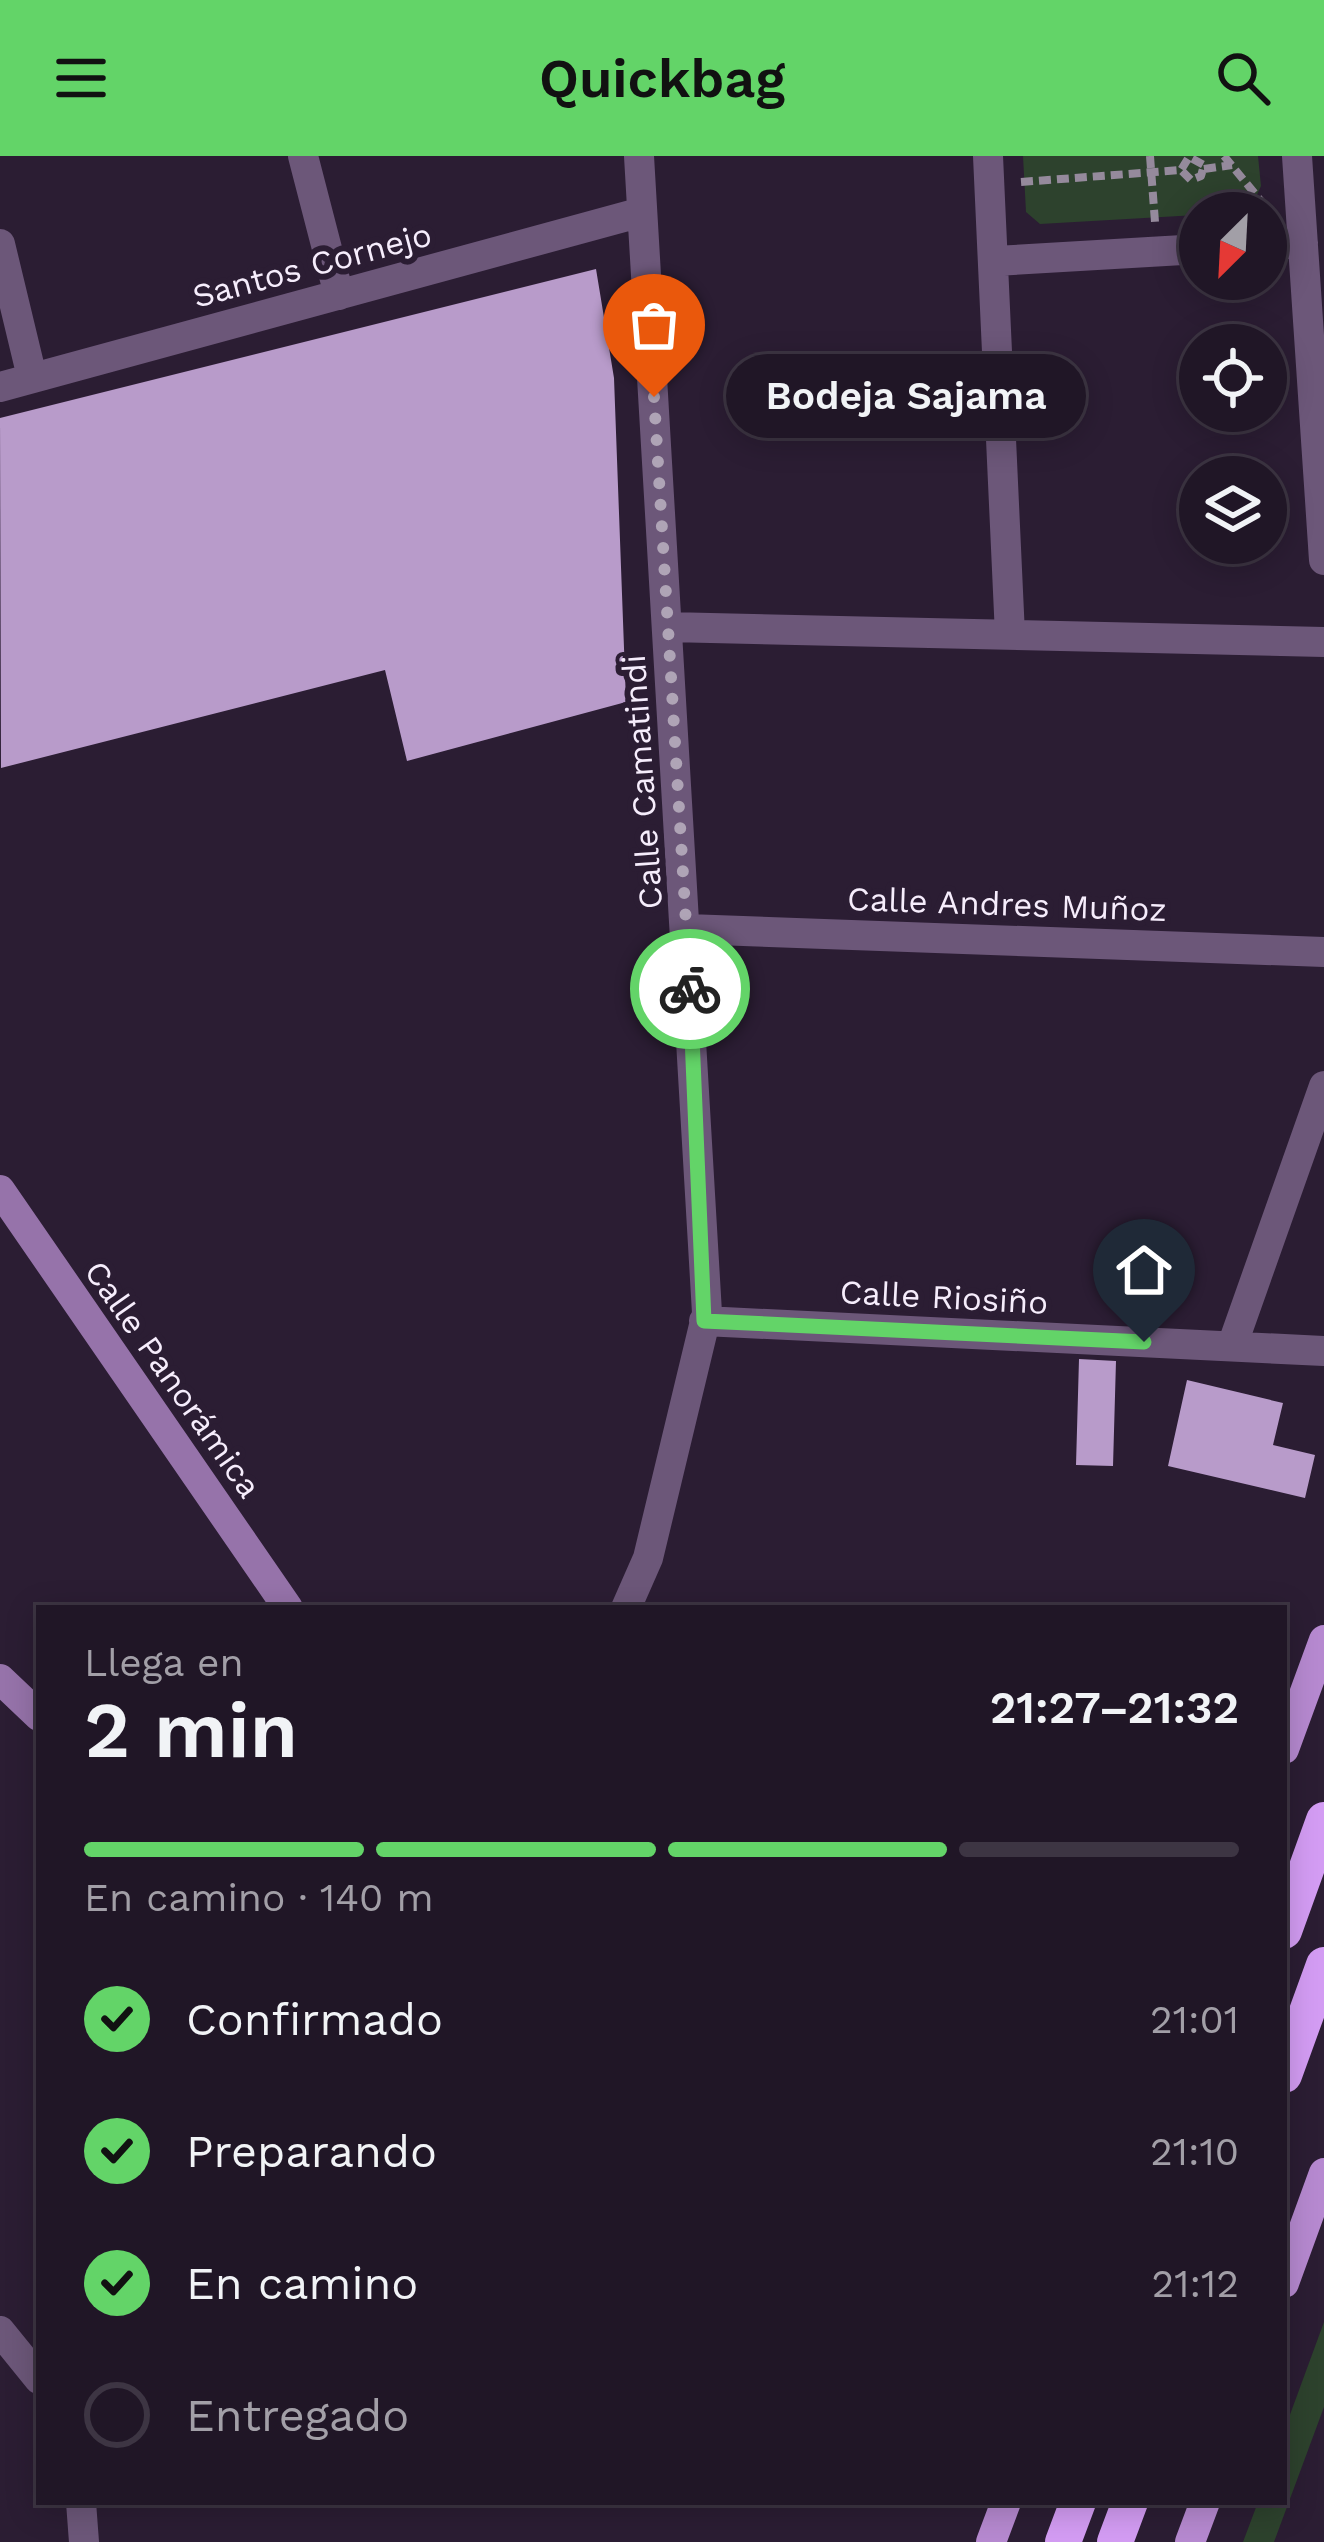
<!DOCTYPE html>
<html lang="es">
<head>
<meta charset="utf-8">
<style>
  :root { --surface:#201626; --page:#281f2e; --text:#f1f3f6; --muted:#a29fa7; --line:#3d3543; --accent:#63d468 }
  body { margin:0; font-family:"Work Sans",sans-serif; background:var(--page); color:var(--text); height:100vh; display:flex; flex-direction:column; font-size:45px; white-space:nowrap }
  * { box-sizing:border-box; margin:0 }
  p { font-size:39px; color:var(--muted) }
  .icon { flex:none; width:66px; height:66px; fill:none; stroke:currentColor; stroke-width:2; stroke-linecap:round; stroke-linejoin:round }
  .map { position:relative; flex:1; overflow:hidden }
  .drawer { position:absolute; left:36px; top:1449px; width:1251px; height:900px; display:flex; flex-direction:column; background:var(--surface); border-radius:0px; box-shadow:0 6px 30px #0003,0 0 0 3px var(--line) }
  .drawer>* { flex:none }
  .needle { width:78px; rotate:204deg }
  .controls { position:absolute; left:1179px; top:36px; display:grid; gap:24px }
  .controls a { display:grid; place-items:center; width:108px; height:108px; border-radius:50%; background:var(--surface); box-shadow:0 6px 30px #0003,0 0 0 3px var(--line); font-size:60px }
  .pin { position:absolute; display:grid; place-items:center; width:102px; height:102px; color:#fff; margin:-123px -51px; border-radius:50% 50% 50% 0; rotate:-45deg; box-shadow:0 0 12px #0007 }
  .pin .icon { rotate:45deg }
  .courier { position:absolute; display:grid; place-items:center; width:120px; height:120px; margin:-60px; border:9px solid #63d468; border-radius:50%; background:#fff; color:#222; box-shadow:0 3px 15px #0007 }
  .bubble { position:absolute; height:84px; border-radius:42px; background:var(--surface); box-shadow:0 6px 30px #0003,0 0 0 3px var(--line); font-size:39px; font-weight:600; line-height:84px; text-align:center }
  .head em { font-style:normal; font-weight:600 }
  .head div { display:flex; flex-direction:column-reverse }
  .head { display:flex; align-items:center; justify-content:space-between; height:204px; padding:0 48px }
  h1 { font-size:78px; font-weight:600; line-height:90px }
  .bar { display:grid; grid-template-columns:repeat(4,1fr); gap:18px 12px; align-content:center; height:144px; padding:0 48px }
  .bar i { height:15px; border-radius:9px; background:var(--line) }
  .bar .active { background:var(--accent) }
  .bar p { grid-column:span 4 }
  ol { padding:0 48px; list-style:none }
  li { display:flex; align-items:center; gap:36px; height:132px }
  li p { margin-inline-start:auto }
  li .icon { padding:12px; border-radius:50%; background:var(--accent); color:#111; stroke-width:4 }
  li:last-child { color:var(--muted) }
  li i { width:66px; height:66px; border:6px solid var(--line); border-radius:50% }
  header { display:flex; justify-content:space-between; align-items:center; height:156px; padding:0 48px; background:var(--accent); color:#111; font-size:54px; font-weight:600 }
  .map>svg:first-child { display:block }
</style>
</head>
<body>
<header><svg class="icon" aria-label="menu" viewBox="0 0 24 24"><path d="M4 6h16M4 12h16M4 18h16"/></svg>Quickbag<svg class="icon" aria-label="search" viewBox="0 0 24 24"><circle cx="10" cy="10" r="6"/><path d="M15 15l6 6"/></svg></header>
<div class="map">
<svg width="1324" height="2386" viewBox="0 0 1324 2386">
  <rect width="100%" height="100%" fill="#2b1d33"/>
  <!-- green -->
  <path fill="#2d422d" d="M1023,0H1258L1261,30L1249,56L1040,68L1026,56Z
    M1324,2166V2251L1274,2386H1243L1258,2346H1284V2275Z"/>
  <!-- building -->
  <path fill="#b89bca" d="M596,113L614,222L626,546L407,605L385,514L1,612L0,262Z
    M1079,1203L1116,1205L1113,1310L1076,1309Z
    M1187,1224L1283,1247L1273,1289L1315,1299L1305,1342L1168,1310Z"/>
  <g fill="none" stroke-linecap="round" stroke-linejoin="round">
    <!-- path -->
    <path stroke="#958a9c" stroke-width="8" stroke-dasharray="12 6" stroke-linecap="butt" d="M1150,0L1155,66
      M1224,0L1265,50
      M1204,13L1232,9
      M1021,26L1181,14L1191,24L1201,20L1204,9L1189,1L1181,14"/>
    <!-- street -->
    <path stroke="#6c5779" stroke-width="30" d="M303,0L339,139
      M988,0L1010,479
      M1297,0L1324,404
      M0,88L32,221
      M1266,89L1303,87
      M995,105L1200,93
      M0,231L642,56
      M668,471L1324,486
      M687,773L1324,796
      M704,1165L1324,1195
      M1232,1190L1324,930
      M626,1452L648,1402L707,1157L639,0
      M0,2175L39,2223
      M81,2346L84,2386"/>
    <!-- secondary -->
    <path stroke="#9673aa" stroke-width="30" d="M0,1034L288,1452
      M0,1523L39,1560"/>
    <!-- primary -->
    <path stroke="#b689d0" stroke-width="30" d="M1284,1593L1324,1484
      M1284,2127L1324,2017
      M991,2386L1006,2346
      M1190,2386L1205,2346"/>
    <!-- highway -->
    <path stroke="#d39cf3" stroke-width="36" d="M1284,1775L1324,1664
      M1284,1919L1324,1809
      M1063,2386L1078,2346
      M1115,2386L1130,2346"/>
  </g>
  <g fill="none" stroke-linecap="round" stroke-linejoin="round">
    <!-- done -->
    <path stroke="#afa4b6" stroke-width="12" stroke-dasharray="0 21.6" d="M654,241L690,833"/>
    <!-- route -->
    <path stroke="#63d468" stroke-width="15" d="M690,833L704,1165L1144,1186"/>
  </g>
  <g text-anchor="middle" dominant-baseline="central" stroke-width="12" stroke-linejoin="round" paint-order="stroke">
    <!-- street labels -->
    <g font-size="33" fill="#f6edfc" stroke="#2b1d33">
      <text transform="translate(312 109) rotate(-15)">Santos Cornejo</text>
      <text transform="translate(642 626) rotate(-94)">Calle Camatindi</text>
      <text transform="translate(1007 748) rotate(2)">Calle Andres Muñoz</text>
      <text transform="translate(944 1141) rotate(3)">Calle Riosiño</text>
      <text transform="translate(173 1223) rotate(55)">Calle Panorámica</text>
    </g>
  </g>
</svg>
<div class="controls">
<a><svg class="needle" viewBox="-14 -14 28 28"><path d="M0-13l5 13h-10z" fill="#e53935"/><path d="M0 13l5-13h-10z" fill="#a29fa7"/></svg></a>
<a><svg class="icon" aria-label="locate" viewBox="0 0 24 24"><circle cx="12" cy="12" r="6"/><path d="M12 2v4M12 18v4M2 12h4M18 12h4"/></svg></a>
<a><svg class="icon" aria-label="layers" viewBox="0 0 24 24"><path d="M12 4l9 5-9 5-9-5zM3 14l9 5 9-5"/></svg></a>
</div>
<div class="pin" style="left:654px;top:241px;background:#ea580c"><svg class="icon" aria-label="bag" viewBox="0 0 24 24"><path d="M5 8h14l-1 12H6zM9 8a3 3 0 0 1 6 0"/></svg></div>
<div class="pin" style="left:1144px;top:1186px;background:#1f2937"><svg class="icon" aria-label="home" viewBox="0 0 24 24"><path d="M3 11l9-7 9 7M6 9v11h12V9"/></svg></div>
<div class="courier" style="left:690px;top:833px"><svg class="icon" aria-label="bike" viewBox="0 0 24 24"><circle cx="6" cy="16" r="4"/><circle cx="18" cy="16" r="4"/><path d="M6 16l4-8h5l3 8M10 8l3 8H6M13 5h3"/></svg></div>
<div class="bubble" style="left:726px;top:198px;width:360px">Bodeja Sajama</div>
<section class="drawer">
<div class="head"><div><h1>2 min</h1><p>Llega en</p></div><em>21:27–21:32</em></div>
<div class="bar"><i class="active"></i><i class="active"></i><i class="active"></i><i></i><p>En camino · 140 m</p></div>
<ol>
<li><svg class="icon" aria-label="check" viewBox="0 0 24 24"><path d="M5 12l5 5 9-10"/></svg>Confirmado<p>21:01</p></li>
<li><svg class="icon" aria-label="check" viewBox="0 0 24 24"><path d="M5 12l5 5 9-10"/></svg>Preparando<p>21:10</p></li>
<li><svg class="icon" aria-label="check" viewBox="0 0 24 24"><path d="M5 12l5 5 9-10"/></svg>En camino<p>21:12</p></li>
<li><i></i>Entregado</li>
</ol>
</section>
</div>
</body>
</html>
